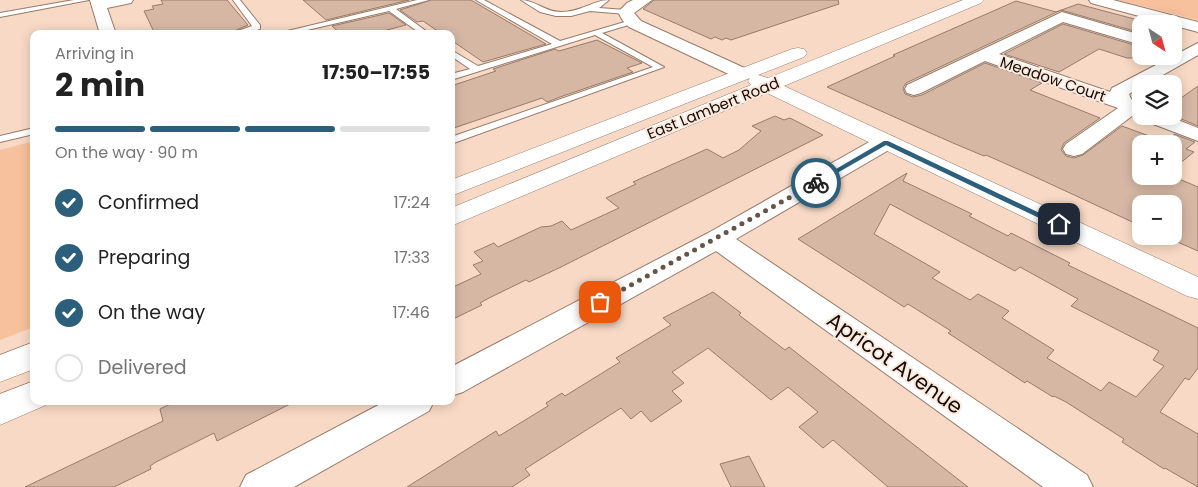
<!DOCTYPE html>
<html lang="en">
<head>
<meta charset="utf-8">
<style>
  :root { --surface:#fff; --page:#f6f6f6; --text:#222; --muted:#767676; --line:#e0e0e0; --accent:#2b5f7b }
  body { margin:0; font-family:Poppins,sans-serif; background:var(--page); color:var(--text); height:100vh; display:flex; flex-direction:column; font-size:19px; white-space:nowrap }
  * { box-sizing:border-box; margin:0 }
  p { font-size:16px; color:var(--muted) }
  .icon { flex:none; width:28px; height:28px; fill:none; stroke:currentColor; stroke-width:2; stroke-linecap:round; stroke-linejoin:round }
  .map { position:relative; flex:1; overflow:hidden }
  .drawer { position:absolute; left:30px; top:30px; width:425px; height:375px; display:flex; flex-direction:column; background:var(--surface); border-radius:10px; box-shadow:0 2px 12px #0003 }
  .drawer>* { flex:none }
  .needle { width:32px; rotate:144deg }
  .buttons { position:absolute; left:1132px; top:15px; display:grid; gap:10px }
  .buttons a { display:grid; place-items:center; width:50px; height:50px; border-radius:10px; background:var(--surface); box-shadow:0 2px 12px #0003; font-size:25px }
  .pin { position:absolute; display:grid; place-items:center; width:42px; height:42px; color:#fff; margin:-21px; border-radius:10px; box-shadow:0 2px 8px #0006 }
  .courier { position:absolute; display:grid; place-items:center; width:50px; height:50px; margin:-25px; border:4px solid #2b5f7b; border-radius:50%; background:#fff; color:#222; box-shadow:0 1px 6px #0007 }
  .overview em { font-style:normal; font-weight:700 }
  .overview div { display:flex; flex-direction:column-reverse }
  .overview { display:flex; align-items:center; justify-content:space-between; height:85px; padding:0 25px }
  h1 { font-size:32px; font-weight:700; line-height:38px }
  .bar { display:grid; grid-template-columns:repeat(4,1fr); gap:8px 5px; align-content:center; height:60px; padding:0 25px }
  .bar i { height:6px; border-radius:4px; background:var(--line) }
  .bar .current { background:var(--accent) }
  .bar p { grid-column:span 4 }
  ol { padding:0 25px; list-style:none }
  li { display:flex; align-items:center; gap:15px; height:55px }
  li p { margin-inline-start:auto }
  li .icon { padding:5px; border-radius:50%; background:var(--accent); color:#fff; stroke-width:4 }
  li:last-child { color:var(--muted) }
  li i { width:28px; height:28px; border:2px solid var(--line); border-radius:50% }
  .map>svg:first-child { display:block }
</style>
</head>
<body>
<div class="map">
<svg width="1198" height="487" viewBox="0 0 1198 487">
  <rect width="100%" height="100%" fill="#f8d9c5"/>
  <!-- green -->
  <path fill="#f7c19d" d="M1118,0H1198V20Z
    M34,141V327L0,340V150Z"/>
  <!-- building -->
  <path fill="#d5b7a4" stroke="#977c69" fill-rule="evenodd" d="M161,0H227L248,25L227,34H155L144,11L154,9L152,6L163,4Z
    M303,0H409L326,20Z
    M431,0H471L546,44L483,62L451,40V34H442L423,21L417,22L400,10Z
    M654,0H838L839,4L731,40L726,38L722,40L715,37L711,39L643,9Z
    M1016,1L1056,12L1078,4L1153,24H1141V33L1061,10L906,83L903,88L905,94L913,97L922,95L985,63L1042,83L1030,90L1100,118L1064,143L1061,150L1066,156L1074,158L1083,155L1122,126L1171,144H1141V176H1172L1198,187V251L1164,236H1174V204H1141V226L1031,175L986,155L984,156L953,143L827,87L895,56L893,55Z
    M389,13L406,25L372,34H341L332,26Z
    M1063,24L1141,47V54L1134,58H1127L1099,49L1059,72L1004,54Z
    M597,40L642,63L627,68L633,72L560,97L547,102L542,98L451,129V86L496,71L493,69L555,49L559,51Z
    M1198,86V126L1174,116V103Z
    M775,116L784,120L790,118L823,135L561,267L529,282L526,280L489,298L480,303L482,305L451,320V288L481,274L473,265L483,261L474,252L494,243L498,247L541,227L551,226L562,221L571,230L619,208L606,198L636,184L633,182L707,149L723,158L739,150L761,131L752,126Z
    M1174,134L1195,142L1186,149L1194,152L1174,168Z
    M907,173L903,181L972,214L969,216L1008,236L1011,233L1070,263L1068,265L1198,328V368L1189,380L1185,378L1160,412L1198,434V487L1165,468L1164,469L1122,442L1124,439L1066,402L1054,396L1053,397L1027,381L1025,383L948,333L951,331L908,304L904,307L798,239ZM890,204L1015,271L1020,267L1078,299L1071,306L1159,351L1153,360L1164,366L1136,397L1109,382L1101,391L1047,358L1054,350L1002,318L1009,311L978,294L970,300L932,278L940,272L874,234Z
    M713,292L741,313L739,315L785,350L789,347L968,487H888L833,440L823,448L799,427L818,412L788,387L771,400L708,348L672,372L684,383L672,391L682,401L651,422L641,411L631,419L621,408L525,469L530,475L512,487H407L496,431L499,436L548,406L546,403L562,393L565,396L620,362L616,358L671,325L663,318Z
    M176,401H296L217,441L214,433L156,462L150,466L151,469L114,487H25L163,421L160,409Z
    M749,456L765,487H731L720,464Z"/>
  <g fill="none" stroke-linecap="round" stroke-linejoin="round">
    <defs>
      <path id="lane" d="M74,0H89L0,17V13Z
        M233,0H240L260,25V29L242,34H229L252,26Z
        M417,0H429L396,9L430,34H421L389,11L290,34H275Z
        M476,0H484L560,41L635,19V23L602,33L664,67L451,144V137L653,67L595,35L451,80V74L470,69L451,56V50L478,66L552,44Z
        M521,0C535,0 545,12 561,12C581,12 594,0 609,0L599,8L626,10L630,12L626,14L590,11L571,16H556L540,12Z
        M34,128V134L0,142V136Z"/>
      <path id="street" d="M90,0H133L131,3L107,8L116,34H100Z
        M633,0H652L634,13L641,21L749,70L752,74L749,78L743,79L737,78L629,27L623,21L618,12L627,3Z
        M1089,0H1113L1198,22V32L1091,3Z
        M1062,12L1141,35V45L1063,22L999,54L1110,92L1112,88L1198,43V55L1147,84H1141V87L1129,94L1131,99L1141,105V116H1168L1198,128V141L1132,116L1082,154L1074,156L1066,154L1063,149L1066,144L1118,108L985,61L921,93L914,95L907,93L905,89L907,85Z
        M886,136L894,137L897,142L894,147L736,239L1087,475L1093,487H1043L716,251L463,392L451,396V367L708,233L878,137Z
        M386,401H434L429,411L294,487H240L246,475Z"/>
      <path id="secondary" d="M963,0H984L981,3L784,86L1198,277V299L1187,296L767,93L451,226V208L751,85L748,81L750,78L451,196V180L792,49L798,48L804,49L807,53L804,57L758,75L768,78Z
        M34,342V369L0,382V355Z
        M34,381V401H48L46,405L0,425V394Z"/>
    </defs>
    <!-- lane casing -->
    <use href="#lane" stroke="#977b69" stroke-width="2"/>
    <!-- street casing -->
    <use href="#street" stroke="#977b69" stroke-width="2"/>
    <!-- secondary casing -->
    <use href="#secondary" stroke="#977b69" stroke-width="1"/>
    <!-- lane -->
    <use href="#lane" fill="#fff" fill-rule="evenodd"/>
    <!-- street -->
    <use href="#street" fill="#fff" fill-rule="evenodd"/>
    <!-- secondary -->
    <use href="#secondary" fill="#fff" fill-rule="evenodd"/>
  </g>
  <!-- route -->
  <path fill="#2b5f7b" d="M884,141H888L1063,224L1056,226L886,145L818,184L812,183Z"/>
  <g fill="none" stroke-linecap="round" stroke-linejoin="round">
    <!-- done -->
    <path stroke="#665449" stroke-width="5" stroke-dasharray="0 9" d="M600,302L816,183"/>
  </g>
  <g text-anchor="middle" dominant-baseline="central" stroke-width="4" stroke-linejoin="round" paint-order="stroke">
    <!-- far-street labels -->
    <g font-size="15" fill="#170d06" stroke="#fce9dd">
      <text transform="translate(1053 79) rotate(19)">Meadow Court</text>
      <text transform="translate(713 108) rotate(-22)">East Lambert Road</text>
    </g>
    <!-- near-street labels -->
    <g font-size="21" fill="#170d06" stroke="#fce9dd">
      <text transform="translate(895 363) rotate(35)">Apricot Avenue</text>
    </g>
  </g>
</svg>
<div class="buttons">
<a><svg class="needle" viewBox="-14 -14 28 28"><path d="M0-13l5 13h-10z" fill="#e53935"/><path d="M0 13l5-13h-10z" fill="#767676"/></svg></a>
<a><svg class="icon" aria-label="layers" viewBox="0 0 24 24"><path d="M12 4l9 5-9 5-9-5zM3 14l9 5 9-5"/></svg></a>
<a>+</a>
<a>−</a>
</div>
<div class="pin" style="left:600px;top:302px;background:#ea580c"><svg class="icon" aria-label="bag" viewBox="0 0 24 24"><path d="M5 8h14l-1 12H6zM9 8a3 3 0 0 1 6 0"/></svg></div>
<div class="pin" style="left:1059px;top:224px;background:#1f2937"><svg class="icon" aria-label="home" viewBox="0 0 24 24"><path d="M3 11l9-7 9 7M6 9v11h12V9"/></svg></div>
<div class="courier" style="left:816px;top:183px"><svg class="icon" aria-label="bike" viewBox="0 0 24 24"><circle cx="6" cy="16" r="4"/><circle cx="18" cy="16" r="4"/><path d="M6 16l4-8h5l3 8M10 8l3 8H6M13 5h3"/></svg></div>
<section class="drawer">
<div class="overview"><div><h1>2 min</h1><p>Arriving in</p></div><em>17:50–17:55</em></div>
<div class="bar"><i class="current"></i><i class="current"></i><i class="current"></i><i></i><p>On the way · 90 m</p></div>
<ol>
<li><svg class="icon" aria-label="check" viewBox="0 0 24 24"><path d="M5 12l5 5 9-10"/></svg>Confirmed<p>17:24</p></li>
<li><svg class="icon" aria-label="check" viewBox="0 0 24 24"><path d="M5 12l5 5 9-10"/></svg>Preparing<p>17:33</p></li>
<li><svg class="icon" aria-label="check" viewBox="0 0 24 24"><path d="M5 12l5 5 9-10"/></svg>On the way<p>17:46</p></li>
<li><i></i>Delivered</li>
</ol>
</section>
</div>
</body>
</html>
